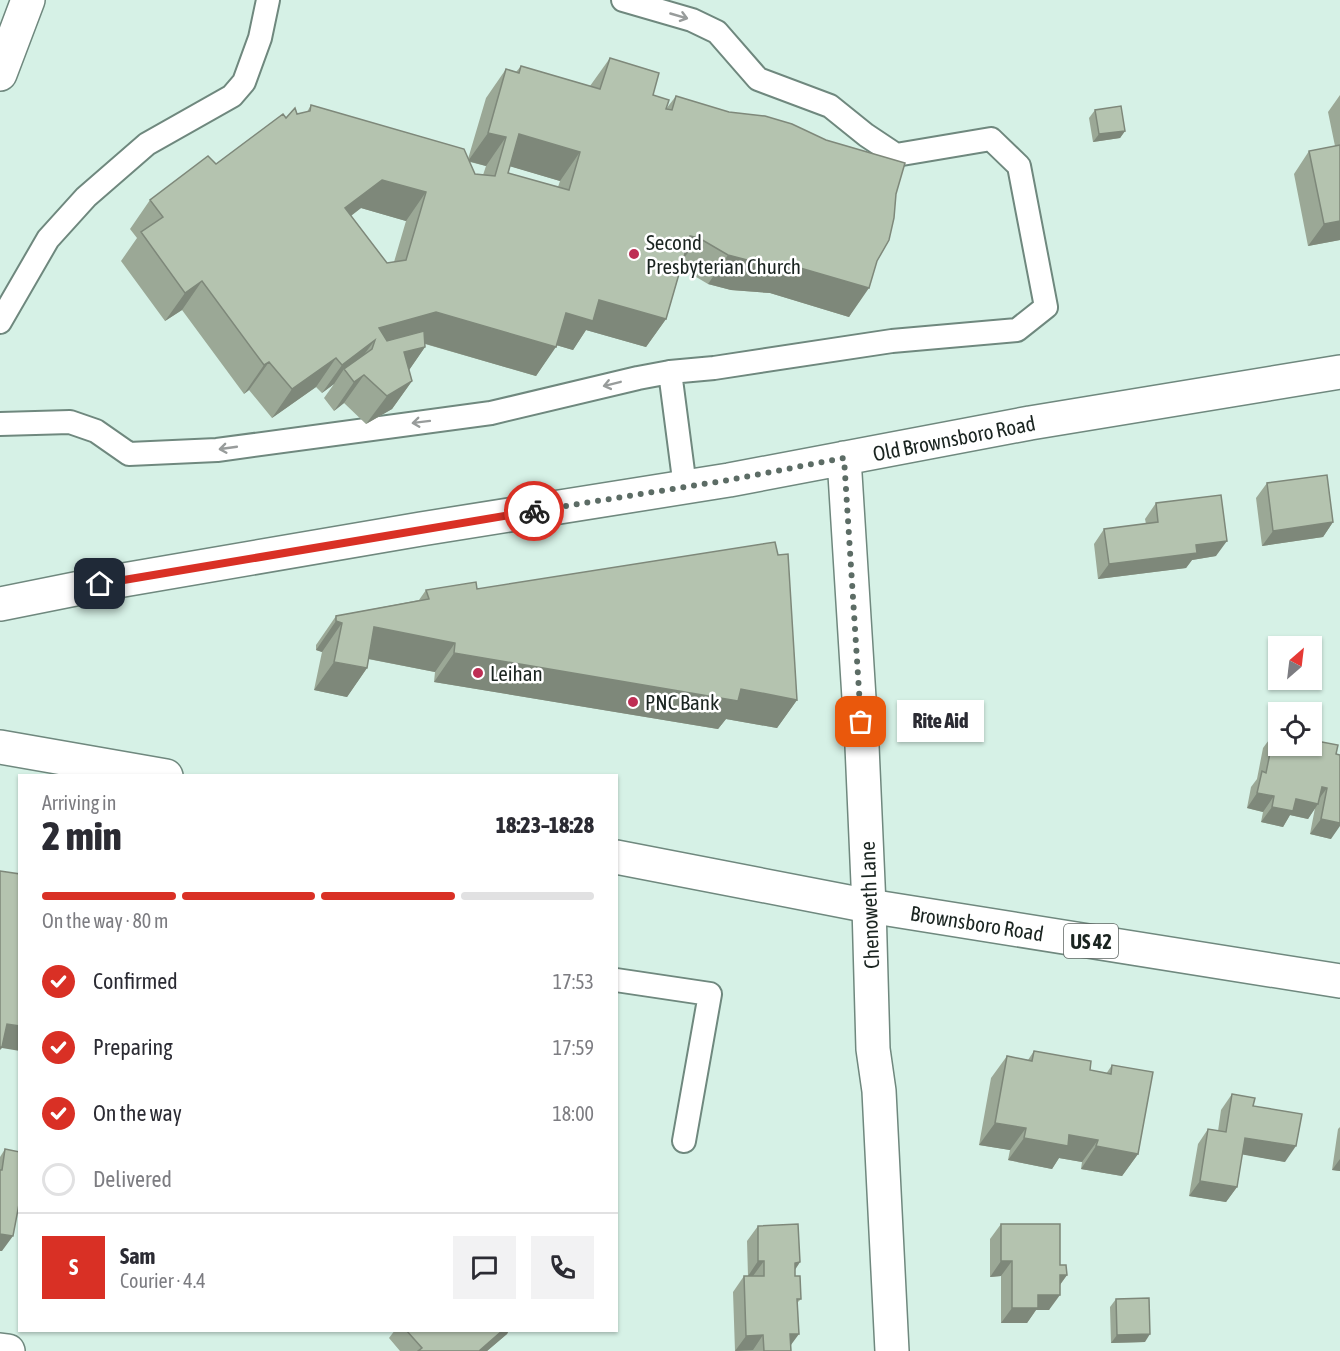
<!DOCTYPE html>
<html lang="en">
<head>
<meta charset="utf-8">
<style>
  :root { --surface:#fff; --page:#f2f2f3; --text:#2b2b33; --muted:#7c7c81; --line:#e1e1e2; --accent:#d93025 }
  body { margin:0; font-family:"Asap Condensed",sans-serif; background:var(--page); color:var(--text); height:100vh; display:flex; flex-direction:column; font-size:22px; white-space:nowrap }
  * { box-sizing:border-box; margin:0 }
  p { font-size:20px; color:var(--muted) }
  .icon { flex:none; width:33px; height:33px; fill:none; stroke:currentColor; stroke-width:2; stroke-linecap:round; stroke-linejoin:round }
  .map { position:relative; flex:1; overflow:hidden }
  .sheet { position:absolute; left:18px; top:774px; width:600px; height:558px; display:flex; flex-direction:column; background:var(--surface); border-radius:0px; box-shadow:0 2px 4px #0004 }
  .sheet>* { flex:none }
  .needle { width:39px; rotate:28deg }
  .controls { position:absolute; left:1268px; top:636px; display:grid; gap:12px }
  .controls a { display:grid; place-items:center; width:54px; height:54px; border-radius:0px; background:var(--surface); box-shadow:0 2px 4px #0004; font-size:30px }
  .pin { position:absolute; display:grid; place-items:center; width:51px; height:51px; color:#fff; margin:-26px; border-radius:12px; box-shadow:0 3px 9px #0006 }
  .courier { position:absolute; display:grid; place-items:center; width:60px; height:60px; margin:-30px; border:4px solid #d93025; border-radius:50%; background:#fff; color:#222; box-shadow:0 2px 8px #0007 }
  .bubble { position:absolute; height:42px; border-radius:0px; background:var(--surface); box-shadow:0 2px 4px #0004; font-size:20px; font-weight:800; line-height:42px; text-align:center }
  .overview em { font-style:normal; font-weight:800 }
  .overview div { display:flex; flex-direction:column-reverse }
  .overview { display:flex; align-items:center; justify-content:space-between; height:102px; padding:0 24px }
  h1 { font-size:39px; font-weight:800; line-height:45px }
  .bar { display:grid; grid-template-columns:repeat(4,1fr); gap:9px 6px; align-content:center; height:72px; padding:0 24px }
  .bar i { height:8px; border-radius:4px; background:var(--line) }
  .bar .current { background:var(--accent) }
  .bar p { grid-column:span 4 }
  .line { display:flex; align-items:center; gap:15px; padding:0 24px; border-top:2px solid var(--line) }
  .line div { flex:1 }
  .round { display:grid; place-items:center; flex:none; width:63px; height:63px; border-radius:0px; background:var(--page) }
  ol { padding:0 24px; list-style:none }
  li { display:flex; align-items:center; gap:18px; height:66px }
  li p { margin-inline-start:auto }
  li .icon { padding:6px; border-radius:50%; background:var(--accent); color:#fff; stroke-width:4 }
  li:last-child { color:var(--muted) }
  li i { width:33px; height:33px; border:3px solid var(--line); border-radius:50% }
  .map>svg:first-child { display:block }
</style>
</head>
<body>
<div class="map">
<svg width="1340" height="1351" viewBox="0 0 1340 1351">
  <rect width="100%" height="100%" fill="#d6f1e6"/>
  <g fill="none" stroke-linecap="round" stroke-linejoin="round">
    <defs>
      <path id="service" d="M0,322L48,239L86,197L147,144L232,96L244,82L260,38L268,0
        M670,372L685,487
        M0,424L70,422L96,431L129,454L217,450L491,413L638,378L670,372L714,368L892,341L1017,330L1046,307L1019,166L991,139L896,155L866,135L830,106L758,79L717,32L692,20L623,0
        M616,980L710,994L684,1141"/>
      <path id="minor" d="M0,74L28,0
        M844,458L862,746L869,906
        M0,604L100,584L421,529L729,480L1030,423L1340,372
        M0,1350L8,1351"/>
      <path id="secondary" d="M869,906L873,1049L879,1091L892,1351"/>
      <path id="primary" d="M0,747L166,776
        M616,857L869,906L1340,981"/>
    </defs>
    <!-- service casing -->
    <use href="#service" stroke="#6f887e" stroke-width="26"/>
    <!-- minor casing -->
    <use href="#minor" stroke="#6f887e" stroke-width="36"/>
    <!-- secondary casing -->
    <use href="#secondary" stroke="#6f887e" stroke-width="36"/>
    <!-- primary casing -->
    <use href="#primary" stroke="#6f887e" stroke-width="36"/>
    <!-- service -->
    <use href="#service" stroke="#fff" stroke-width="22"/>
    <!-- minor -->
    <use href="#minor" stroke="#fff" stroke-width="33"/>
    <!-- secondary -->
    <use href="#secondary" stroke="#fff" stroke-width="33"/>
    <!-- primary -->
    <use href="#primary" stroke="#fff" stroke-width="33"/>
  </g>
  <!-- wall -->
  <path fill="#9ba896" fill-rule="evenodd" d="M610,58L653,95L666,109L676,96L877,261L849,317L770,293L731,290L708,284L681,268L666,319L646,347L586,330L573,350L556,345L536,376L425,344V347L409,370L412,381L392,409L366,424L344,403L334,411L324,398L334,384L322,393L316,387L272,418L249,390L244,394L182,310L165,321L121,261L137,238L130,229L150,200L216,164L286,118L307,112L311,105L468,159L486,98L506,69L516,72L521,66L590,86ZM470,162L486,166L483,175L475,174ZM510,166L560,181L558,187L508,173ZM361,208L406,221L394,262L387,263L351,216Z
    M1340,95V240L1308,246L1294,174L1309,151L1335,146L1328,112Z
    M1095,110L1125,131L1120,138L1093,142L1089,118Z
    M1267,483L1333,522L1323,537L1262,546L1256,498Z
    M1156,503L1216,556L1192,560L1186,568L1098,579L1094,544L1104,529L1146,524L1145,519Z
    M477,589L797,700L777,728L726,719L718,729L434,682L435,672L368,659L367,668L347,697L314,690L322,652L316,650V645L336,616L419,600L426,590Z
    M1274,733L1336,754L1331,839L1310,834L1315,808L1308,819L1290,815L1283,827L1261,822L1263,812L1247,808L1251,787L1257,779L1263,748Z
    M1034,1051L1090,1070L1106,1074L1112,1065L1138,1154L1122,1176L1081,1169L1082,1162L1059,1158L1052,1169L1008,1160L1010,1150L979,1145L991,1078L1007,1056L1028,1060Z
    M1232,1094L1253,1106L1285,1162L1242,1154L1237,1187L1226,1202L1189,1196L1198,1144L1208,1129L1218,1131L1221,1110Z
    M1340,1127V1171L1332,1170L1338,1129Z
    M5,1149L2,1251H0V1157Z
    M1001,1224L1067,1275L1060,1285L1049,1310H1036L1027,1323H1001V1276L990,1277V1239Z
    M758,1226L800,1262L795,1270V1276L801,1299L797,1303L791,1345V1351H735L733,1292L744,1276H748L747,1241Z
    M1116,1299L1145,1342L1111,1343L1110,1307Z
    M395,1330H509L507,1334L487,1351H400L389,1338Z"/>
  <!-- shaded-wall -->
  <path fill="#7e887a" d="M1125,131L1120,138L1093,142L1099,134Z
    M488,133L506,137L486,166L468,161Z
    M519,134L580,152L560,181L499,163Z
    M382,180L426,192L406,221L361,208L324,236L345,208Z
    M1340,221V240L1308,246L1324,224Z
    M690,236L699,238L678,266Z
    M728,255L790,265L869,288L849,317L770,293L731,290L708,284Z
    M202,281L182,310L165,321L185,293Z
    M599,300L666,319L646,347L586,330L573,350L546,342L566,313Z
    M436,312L556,347L536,376L416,341L372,349L375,340L354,368L344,369L334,384L322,393L342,365L379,328Z
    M425,347L405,376L404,352Z
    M336,358L316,387L272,418L292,389Z
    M269,362L249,390L244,394L264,365Z
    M364,375L344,403L334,411L354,382Z
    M412,381L392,409L366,424L387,396Z
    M1333,522L1323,537L1262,546L1273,531Z
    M1227,541L1216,556L1192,560L1186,568L1098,579L1109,564L1196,545Z
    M336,621L342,623L322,652L316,650Z
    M374,627L455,643L435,672L354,656Z
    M454,653L741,689L797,700L777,728L726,719L718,729L434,682Z
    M334,662L367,668L347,697L314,690Z
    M1322,787L1327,788L1316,803Z
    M1257,793L1274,796L1263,812L1247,808Z
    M1296,799L1318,804L1308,819L1290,815L1283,827L1261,822L1272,807Z
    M1321,819L1340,823V826L1331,839L1310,834Z
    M7,1024L20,1026V1051L2,1048L0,1050V1034Z
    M995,1123L1026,1128L1010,1150L979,1145Z
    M1069,1135L1098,1140L1082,1162L1059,1158L1052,1169L1008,1160L1024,1138Z
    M1245,1138L1296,1146L1285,1162L1234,1153Z
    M1096,1146L1138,1154L1122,1176L1081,1169Z
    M1340,1159V1171L1332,1170Z
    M1200,1181L1237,1187L1226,1202L1189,1196Z
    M0,1234L13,1236L2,1251H0Z
    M758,1261H764L753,1276H748Z
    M1001,1261H1012L1001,1276L990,1277Z
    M800,1262L789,1278L795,1263Z
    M1060,1275H1067L1056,1290Z
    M1038,1295H1060L1049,1310H1036L1027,1323H1001L1012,1308Z
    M503,1330H509L507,1334L487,1351H479Z
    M790,1334H799L788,1349Z
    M1150,1334L1145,1342L1111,1343L1117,1335Z
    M763,1335L753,1350L735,1351L746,1336Z"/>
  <!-- building -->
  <path fill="#b4c3af" stroke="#7e887a" stroke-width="1.5" fill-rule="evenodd" d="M610,58L659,73L653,95L669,100L666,109L672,110L676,96L729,112L765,116L792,124L826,140L905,163L896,194L894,218L889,240L877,261L869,288L790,265L751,261L728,255L699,238L690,236L666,319L599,300L593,321L566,313L556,347L436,312L379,328L387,341L424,331L425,347L404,352L412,381L387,396L364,375L354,382L344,369L372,349L375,340L342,365L336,358L292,389L269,362L264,365L202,281L185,293L141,232L163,217L150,200L208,156L216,164L283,114L286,118L295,108L297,114L310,111L311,105L464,149L475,174L495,176L506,137L488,133L506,69L519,73L521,66L600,89ZM519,134L580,152L569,190L508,173ZM382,180L426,192L406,260L387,263L345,208Z
    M1121,106L1125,131L1099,134L1095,110Z
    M1340,145V221L1324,224L1309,151Z
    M1327,475L1333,522L1273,531L1267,483Z
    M1221,495L1227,541L1196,545L1197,553L1109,564L1104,529L1158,522L1156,503Z
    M775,542L778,555L788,554L797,700L741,689L738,701L454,653L455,643L374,627L367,668L334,662L342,623L336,621V616L429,599L426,590L476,582L477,589Z
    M1274,733H1278V746H1311V740L1338,745L1336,754L1340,755V823L1321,819L1327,788L1322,787L1318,804L1296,799L1293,811L1272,807L1274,796L1257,793L1262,771L1266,773Z
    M0,871L20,874V1026L7,1024L2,1047H0Z
    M1034,1051L1091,1061L1090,1070L1111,1074L1112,1065L1153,1072L1138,1154L1096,1146L1098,1140L1069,1135L1068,1146L1024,1138L1026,1128L995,1123L1007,1056L1032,1061Z
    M1232,1094L1255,1098L1253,1106L1302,1114L1296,1146L1245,1138L1237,1187L1200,1181L1208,1129L1226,1132Z
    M5,1149L20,1152V1199L13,1236L0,1234V1170H2Z
    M798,1224L800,1262L795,1263V1276H800L801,1299H797L799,1334H790L791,1351H764L763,1335L746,1336L744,1276H764V1261H758V1226Z
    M1001,1224H1060V1265H1066L1067,1275H1060V1295H1038V1308H1012V1261H1001Z
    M1149,1298L1150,1334L1117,1335L1116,1299Z
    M406,1330H503L479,1351H418L422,1348Z"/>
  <!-- one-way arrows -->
  <defs><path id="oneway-shaft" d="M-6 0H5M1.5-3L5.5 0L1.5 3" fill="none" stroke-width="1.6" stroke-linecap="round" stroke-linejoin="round" transform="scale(1.5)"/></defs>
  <g stroke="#989c9b">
    <use href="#oneway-shaft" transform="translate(679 16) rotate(16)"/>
    <use href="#oneway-shaft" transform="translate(612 384) rotate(166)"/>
    <use href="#oneway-shaft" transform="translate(421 422) rotate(173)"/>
    <use href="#oneway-shaft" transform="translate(228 448) rotate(172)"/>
  </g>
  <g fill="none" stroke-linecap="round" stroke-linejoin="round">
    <!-- done -->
    <path stroke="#5c6c65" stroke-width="6" stroke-dasharray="0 10.8" d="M534,511L729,480L844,458L861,722"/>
    <!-- route -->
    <path stroke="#d93025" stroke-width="8" d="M100,584L534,511"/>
  </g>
  <!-- markers -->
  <g fill="#be2e54" stroke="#fff" stroke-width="2">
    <circle cx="634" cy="254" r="6"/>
    <circle cx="478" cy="673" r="6"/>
    <circle cx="633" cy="702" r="6"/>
  </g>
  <g text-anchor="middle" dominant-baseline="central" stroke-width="5" stroke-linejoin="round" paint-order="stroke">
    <!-- shield labels -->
    <rect fill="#fff" stroke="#5f6663" stroke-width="1.5" x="1064" y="924" width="54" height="34" rx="4.5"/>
    <g font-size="20" font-weight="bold" fill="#1a2420">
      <text x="1091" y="941">US 42</text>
    </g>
    <!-- poi labels -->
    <g font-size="21" fill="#1a2420" stroke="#fff" text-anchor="start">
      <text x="646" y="242">Second<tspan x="646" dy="24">Presbyterian Church</tspan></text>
      <text x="490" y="673">Leihan</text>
      <text x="645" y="702">PNC Bank</text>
    </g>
    <!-- street labels -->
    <g font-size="21" fill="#1a2420" stroke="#fff">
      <text transform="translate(954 438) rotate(-11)">Old Brownsboro Road</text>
      <text transform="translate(869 905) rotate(-92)">Chenoweth Lane</text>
      <text transform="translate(977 923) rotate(9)">Brownsboro Road</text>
    </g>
  </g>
</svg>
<div class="controls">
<a><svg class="needle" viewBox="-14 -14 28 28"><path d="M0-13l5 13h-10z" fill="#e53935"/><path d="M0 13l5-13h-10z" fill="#7c7c81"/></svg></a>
<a><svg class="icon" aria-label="locate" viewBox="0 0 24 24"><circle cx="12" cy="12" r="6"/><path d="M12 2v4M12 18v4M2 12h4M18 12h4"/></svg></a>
</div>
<div class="pin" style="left:861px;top:722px;background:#ea580c"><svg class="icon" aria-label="bag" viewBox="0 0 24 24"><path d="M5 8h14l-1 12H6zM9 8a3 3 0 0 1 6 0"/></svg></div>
<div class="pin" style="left:100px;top:584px;background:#1f2937"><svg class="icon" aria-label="home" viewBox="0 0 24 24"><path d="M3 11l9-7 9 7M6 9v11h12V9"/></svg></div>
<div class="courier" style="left:534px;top:511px"><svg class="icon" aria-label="bike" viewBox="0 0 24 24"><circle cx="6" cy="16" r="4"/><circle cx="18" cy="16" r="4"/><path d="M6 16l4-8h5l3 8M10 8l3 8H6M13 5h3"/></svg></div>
<div class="bubble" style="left:897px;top:700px;width:87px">Rite Aid</div>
<section class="sheet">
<div class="overview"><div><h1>2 min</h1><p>Arriving in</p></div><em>18:23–18:28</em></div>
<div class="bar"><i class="current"></i><i class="current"></i><i class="current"></i><i></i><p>On the way · 80 m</p></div>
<ol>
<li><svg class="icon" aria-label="check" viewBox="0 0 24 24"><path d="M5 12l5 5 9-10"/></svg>Confirmed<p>17:53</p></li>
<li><svg class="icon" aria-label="check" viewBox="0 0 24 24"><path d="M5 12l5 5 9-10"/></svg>Preparing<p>17:59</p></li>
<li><svg class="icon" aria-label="check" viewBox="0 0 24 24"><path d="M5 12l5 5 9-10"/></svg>On the way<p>18:00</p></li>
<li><i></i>Delivered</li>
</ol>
<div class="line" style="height:108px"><b class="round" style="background:var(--accent);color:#fff">S</b><div><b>Sam</b><p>Courier · 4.4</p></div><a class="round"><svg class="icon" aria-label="chat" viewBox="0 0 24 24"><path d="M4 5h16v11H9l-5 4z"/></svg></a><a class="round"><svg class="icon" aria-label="phone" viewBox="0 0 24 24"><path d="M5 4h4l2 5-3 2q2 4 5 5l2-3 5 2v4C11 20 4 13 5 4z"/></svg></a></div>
</section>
</div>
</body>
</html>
